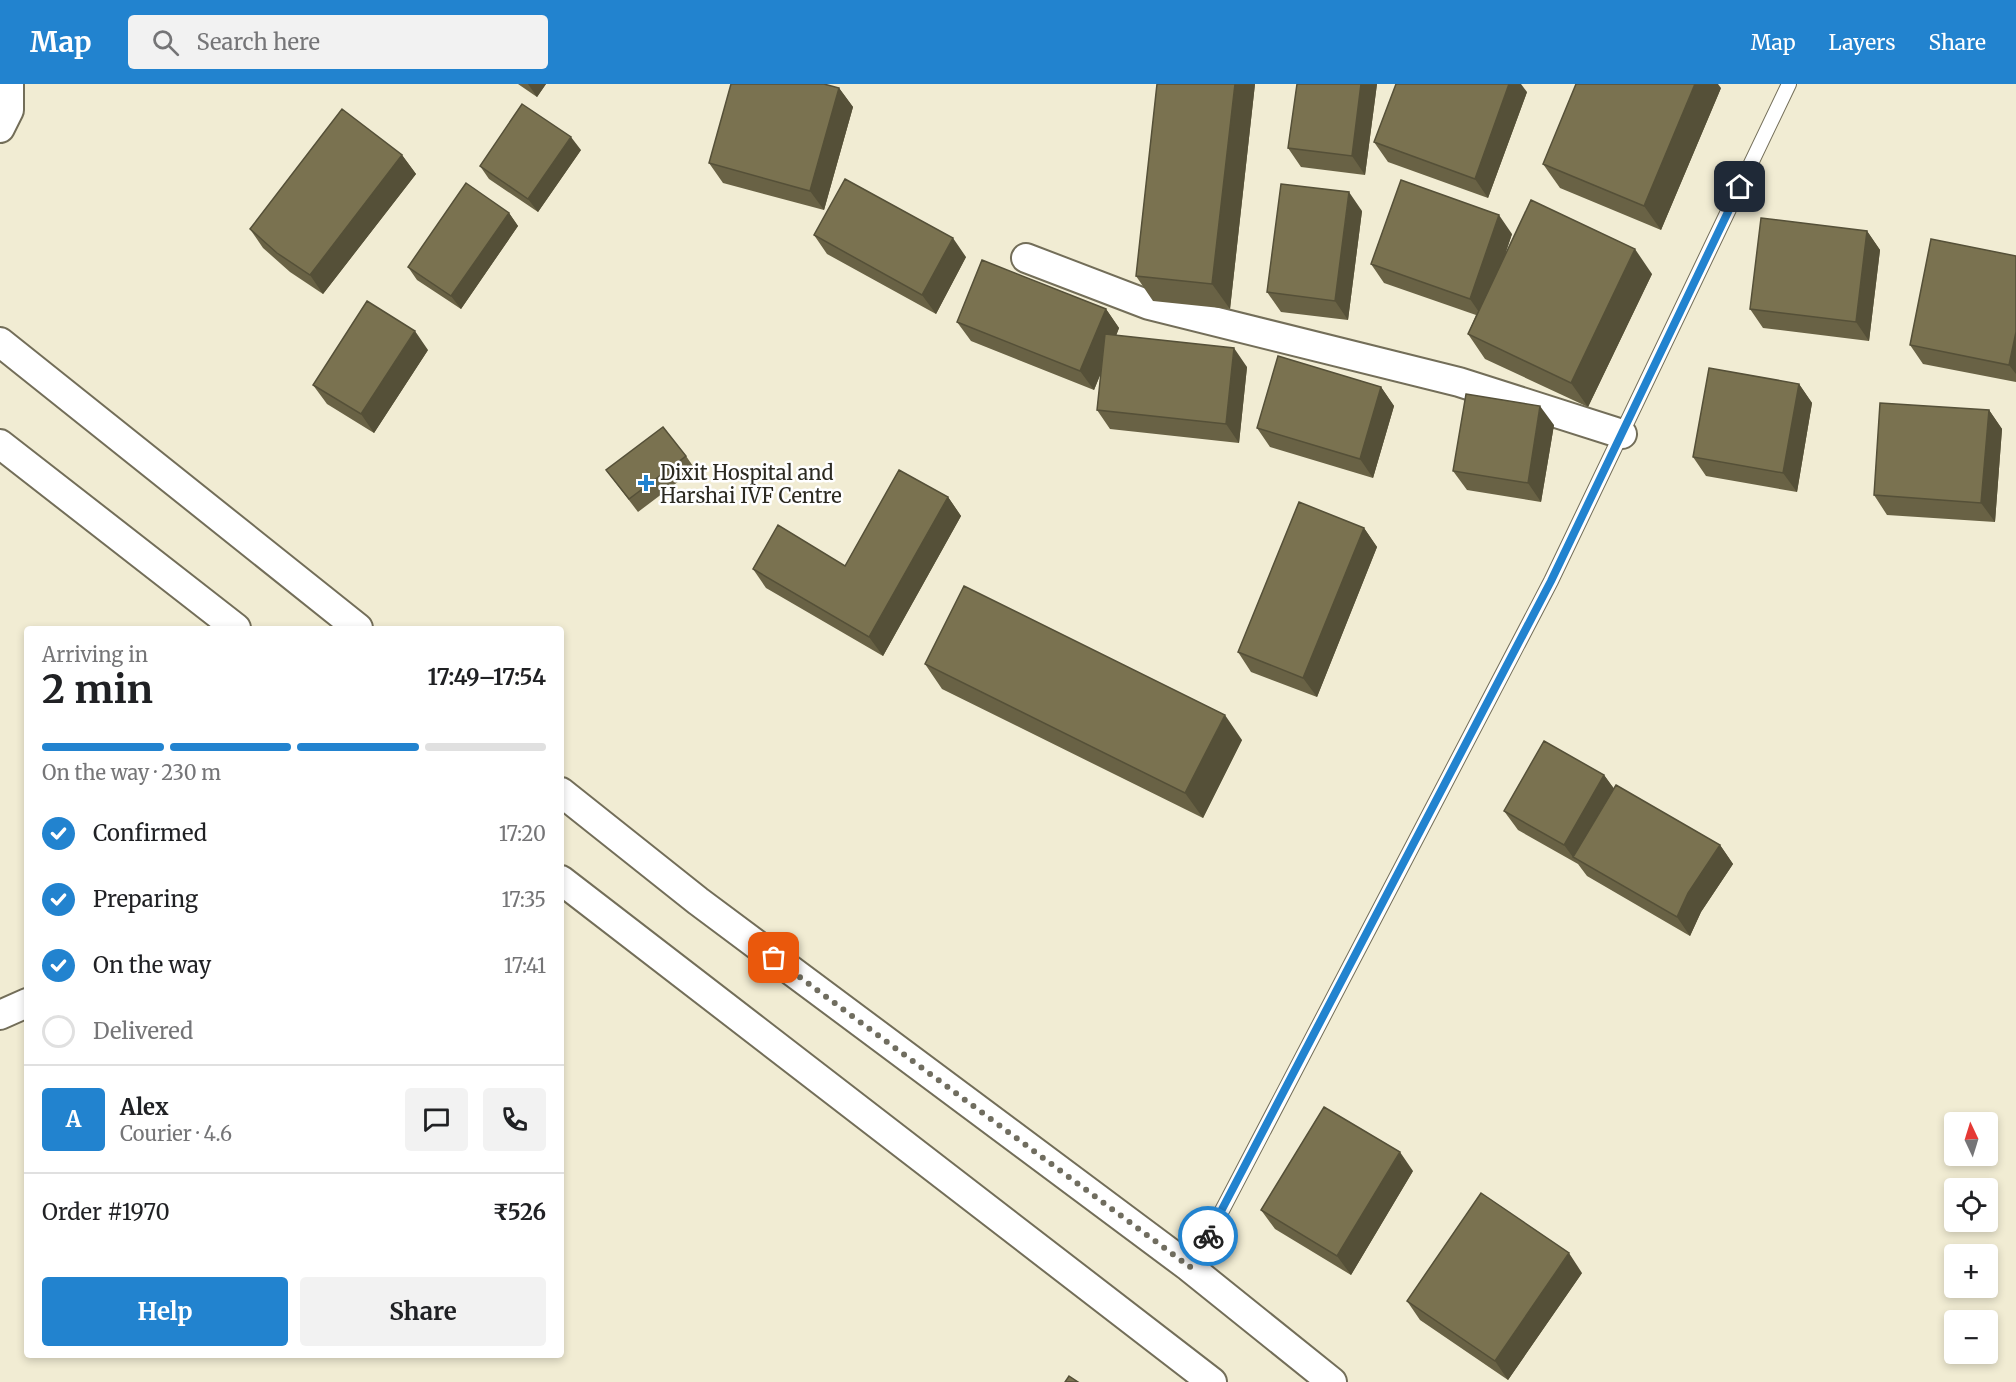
<!DOCTYPE html>
<html lang="en">
<head>
<meta charset="utf-8">
<style>
  :root { --surface:#fff; --page:#f2f2f2; --text:#202124; --muted:#757577; --line:#e0e0e0; --accent:#2283cf }
  body { margin:0; font-family:Merriweather,serif; background:var(--page); color:var(--text); height:100vh; display:flex; flex-direction:column; font-size:22px; white-space:nowrap }
  * { box-sizing:border-box; margin:0 }
  p { font-size:20px; color:var(--muted) }
  .icon { flex:none; width:33px; height:33px; fill:none; stroke:currentColor; stroke-width:2; stroke-linecap:round; stroke-linejoin:round }
  .map { position:relative; flex:1; overflow:hidden }
  .details { position:absolute; left:24px; top:542px; width:540px; height:732px; display:flex; flex-direction:column; background:var(--surface); border-radius:6px; box-shadow:0 3px 9px #0003 }
  .details>* { flex:none }
  .needle { width:39px; rotate:356deg }
  .controls { position:absolute; left:1944px; top:1028px; display:grid; gap:12px }
  .controls a { display:grid; place-items:center; width:54px; height:54px; border-radius:6px; background:var(--surface); box-shadow:0 3px 9px #0003; font-size:30px }
  .pin { position:absolute; display:grid; place-items:center; width:51px; height:51px; color:#fff; margin:-26px; border-radius:12px; box-shadow:0 3px 9px #0006 }
  .courier { position:absolute; display:grid; place-items:center; width:60px; height:60px; margin:-30px; border:4px solid #2283cf; border-radius:50%; background:#fff; color:#222; box-shadow:0 2px 8px #0007 }
  .overview em { font-style:normal; font-weight:700 }
  .overview div { display:flex; flex-direction:column-reverse }
  .overview { display:flex; align-items:center; justify-content:space-between; height:102px; padding:0 18px }
  h1 { font-size:39px; font-weight:700; line-height:45px }
  .bar { display:grid; grid-template-columns:repeat(4,1fr); gap:9px 6px; align-content:center; height:72px; padding:0 18px }
  .bar i { height:8px; border-radius:4px; background:var(--line) }
  .bar .selected { background:var(--accent) }
  .bar p { grid-column:span 4 }
  .line { display:flex; align-items:center; gap:15px; padding:0 18px; border-top:2px solid var(--line) }
  .line div { flex:1 }
  .round { display:grid; place-items:center; flex:none; width:63px; height:63px; border-radius:6px; background:var(--page) }
  ol { padding:0 18px; list-style:none }
  li { display:flex; align-items:center; gap:18px; height:66px }
  li p { margin-inline-start:auto }
  li .icon { padding:6px; border-radius:50%; background:var(--accent); color:#fff; stroke-width:4 }
  li:last-child { color:var(--muted) }
  li i { width:33px; height:33px; border:3px solid var(--line); border-radius:50% }
  .cta { display:flex; gap:12px; margin-top:auto; padding:12px 18px }
  .cta a { flex:1; height:69px; border-radius:6px; background:var(--accent); color:#fff; font-size:24px; font-weight:700; line-height:69px; text-align:center }
  .cta a+a { background:var(--page); color:var(--text) }
  header { display:flex; align-items:center; gap:36px; box-sizing:border-box; height:84px; padding:0 30px; background:var(--accent); color:#fff }
  header strong { font-size:28px }
  nav { display:flex; gap:33px; margin-inline-start:auto; font-size:21px }
  .search { width:420px; height:54px; background:var(--page); display:flex; align-items:center; gap:15px; box-sizing:border-box; padding:0 21px; border-radius:6px; color:var(--muted); font-size:22px }
  .map>svg:first-child { display:block }
</style>
</head>
<body>
<header>
<strong>Map</strong>
<div class="search"><svg class="icon" aria-label="search" viewBox="0 0 24 24"><circle cx="10" cy="10" r="6"/><path d="M15 15l6 6"/></svg>Search here</div>
<nav><a>Map</a><a>Layers</a><a>Share</a></nav>
</header>
<div class="map">
<svg width="2016" height="1298" viewBox="0 0 2016 1298">
  <rect width="100%" height="100%" fill="#f1ecd3"/>
  <g fill="none" stroke-linecap="round" stroke-linejoin="round">
    <defs>
      <path id="lane" d="M1189,1183L1216,1138L1551,497L1789,0"/>
      <path id="street" d="M0,44L9,26V0
        M1026,174L1149,221L1459,298L1622,350
        M0,258L358,544
        M0,360L236,544
        M561,708L698,817L1189,1183L1332,1298
        M561,796L1212,1298
        M0,931L27,919"/>
    </defs>
    <!-- lane casing -->
    <use href="#lane" stroke="#736e59" stroke-width="16"/>
    <!-- street casing -->
    <use href="#street" stroke="#736e59" stroke-width="32"/>
    <!-- lane -->
    <use href="#lane" stroke="#fff" stroke-width="14"/>
    <!-- street -->
    <use href="#street" stroke="#fff" stroke-width="28"/>
  </g>
  <!-- wall -->
  <path fill="#696245" d="M518,0H546L537,13Z
    M1157,0H1255L1230,225L1153,217L1136,192Z
    M1297,0H1377L1365,91L1301,83L1288,64Z
    M839,4L853,23L824,126L723,99L709,79Z
    M1721,4L1661,146L1560,104L1543,80Z
    M1527,8L1488,114L1388,78L1374,58Z
    M581,66L538,128L489,95L480,82Z
    M402,71L416,90L323,210L290,188L263,164L250,145Z
    M1362,127L1348,236L1281,228L1267,208Z
    M509,129L518,142L461,225L417,196L408,183Z
    M1867,147L1880,166L1869,257L1763,244L1750,225Z
    M1512,150L1506,168L1652,190L1588,323L1485,275L1468,250L1476,231L1384,199L1371,180Z
    M814,151L966,173L936,230L827,170Z
    M2016,172V298L1923,280L1910,261Z
    M1106,225L1119,244L1116,252L1247,283L1239,359L1110,345L1097,326L1101,289L1094,306L971,257L957,238Z
    M428,266L374,349L327,320L313,301Z
    M1799,300L1812,319L1797,408L1706,392L1693,373Z
    M1381,303L1394,322L1373,394L1270,363L1257,344Z
    M1989,326L2002,345L1995,438L1887,431L1874,411Z
    M1554,341L1541,418L1467,406L1453,387Z
    M686,372L695,385L638,428L606,386Z
    M948,413L961,432L883,572L766,504L753,485L845,482Z
    M1364,444L1377,463L1317,613L1251,588L1238,568Z
    M925,580L1242,656L1203,734L942,605Z
    M1604,691L1614,705L1720,761L1733,780L1701,828L1690,852L1587,792L1578,780L1518,746L1504,727Z
    M1413,1087L1351,1191L1275,1145L1261,1126Z
    M1582,1189L1508,1296L1420,1236L1407,1217Z"/>
  <!-- shaded-wall -->
  <path fill="#555038" d="M528,0H546L537,13Z
    M1235,0H1255L1230,225L1212,200Z
    M1361,0H1377L1365,91L1352,72Z
    M1509,0H1521L1527,8L1488,114L1475,95Z
    M1695,0H1718L1721,4L1661,146L1644,122Z
    M839,4L853,23L824,126L810,107Z
    M571,53L581,66L538,128L528,115Z
    M402,71L416,90L323,210L310,191Z
    M1349,108L1362,127L1348,236L1335,217Z
    M509,129L518,142L461,225L451,212Z
    M1499,131L1512,150L1483,234L1470,215Z
    M1867,147L1880,166L1869,257L1856,238Z
    M953,154L966,173L936,230L922,211Z
    M1635,165L1652,190L1588,323L1571,299Z
    M1106,225L1119,244L1094,306L1080,287Z
    M415,247L428,266L374,349L361,330Z
    M2016,248V290L2009,281Z
    M1234,264L1247,283L1239,359L1226,340Z
    M1799,300L1812,319L1797,408L1783,389Z
    M1381,303L1394,322L1373,394L1360,375Z
    M1540,322L1554,341L1541,418L1528,399Z
    M1989,326L2002,345L1995,438L1981,419Z
    M948,413L961,432L883,572L869,553Z
    M1364,444L1377,463L1317,613L1303,594Z
    M1225,631L1242,656L1203,734L1185,709Z
    M1604,691L1618,710L1573,773L1578,780L1564,761Z
    M1720,761L1733,780L1701,828L1690,852L1677,833L1688,809Z
    M1400,1068L1413,1087L1351,1191L1337,1172Z
    M1569,1169L1582,1189L1508,1296L1495,1277Z"/>
  <!-- building -->
  <path fill="#7a7250" stroke="#555038" stroke-width="1.5" d="M731,0H824L839,4L810,107L709,79Z
    M1157,0H1235L1212,200L1136,192Z
    M1297,0H1361L1352,72L1288,64Z
    M1396,0H1509L1475,95L1374,58Z
    M1576,0H1695L1644,122L1543,80Z
    M522,20L571,53L528,115L480,82Z
    M342,25L402,71L310,191L277,169L250,145Z
    M845,95L953,154L922,211L814,151Z
    M1401,96L1499,131L1470,215L1371,180Z
    M466,99L509,129L451,212L408,183Z
    M1281,100L1349,108L1335,217L1267,208Z
    M1531,116L1635,165L1571,299L1468,250Z
    M1761,134L1867,147L1856,238L1750,225Z
    M1931,155L2016,172V248L2009,281L1910,261Z
    M982,176L1106,225L1080,287L957,238Z
    M367,217L415,247L361,330L313,301Z
    M1105,250L1234,264L1226,340L1097,326Z
    M1278,272L1381,303L1360,375L1257,344Z
    M1709,284L1799,300L1783,389L1693,373Z
    M1466,310L1540,322L1528,399L1453,387Z
    M1880,319L1989,326L1981,419L1874,411Z
    M663,343L686,372L629,415L606,386Z
    M899,386L948,413L869,553L753,485L778,441L845,482Z
    M1299,418L1364,444L1303,594L1238,568Z
    M964,502L1225,631L1185,709L925,580Z
    M1544,657L1604,691L1564,761L1504,727Z
    M1616,701L1720,761L1688,809L1677,833L1573,773Z
    M1324,1023L1400,1068L1337,1172L1261,1126Z
    M1481,1109L1569,1169L1495,1277L1407,1217Z
    M1069,1292L1078,1298H1065Z"/>
  <g fill="none" stroke-linecap="round" stroke-linejoin="round">
    <!-- done -->
    <path stroke="#706d5f" stroke-width="6" stroke-dasharray="0 10.8" d="M774,874L1190,1183L1208,1152"/>
    <!-- route -->
    <path stroke="#2283cf" stroke-width="8" d="M1208,1152L1551,497L1740,103"/>
  </g>
  <!-- markers -->
  <path fill="#2283cf" stroke="#fff" stroke-width="2" d="M643 390h6v6h6v6h-6v6h-6v-6h-6v-6h6z"/>
  <g text-anchor="middle" dominant-baseline="central" stroke-width="5" stroke-linejoin="round" paint-order="stroke">
    <!-- poi labels -->
    <g font-size="20" fill="#2b2920" stroke="#fff" text-anchor="start">
      <text x="660" y="388">Dixit Hospital and<tspan x="660" dy="23">Harshai IVF Centre</tspan></text>
    </g>
  </g>
</svg>
<div class="controls">
<a><svg class="needle" viewBox="-14 -14 28 28"><path d="M0-13l5 13h-10z" fill="#e53935"/><path d="M0 13l5-13h-10z" fill="#757577"/></svg></a>
<a><svg class="icon" aria-label="locate" viewBox="0 0 24 24"><circle cx="12" cy="12" r="6"/><path d="M12 2v4M12 18v4M2 12h4M18 12h4"/></svg></a>
<a>+</a>
<a>−</a>
</div>
<div class="pin" style="left:774px;top:874px;background:#ea580c"><svg class="icon" aria-label="bag" viewBox="0 0 24 24"><path d="M5 8h14l-1 12H6zM9 8a3 3 0 0 1 6 0"/></svg></div>
<div class="pin" style="left:1740px;top:103px;background:#1f2937"><svg class="icon" aria-label="home" viewBox="0 0 24 24"><path d="M3 11l9-7 9 7M6 9v11h12V9"/></svg></div>
<div class="courier" style="left:1208px;top:1152px"><svg class="icon" aria-label="bike" viewBox="0 0 24 24"><circle cx="6" cy="16" r="4"/><circle cx="18" cy="16" r="4"/><path d="M6 16l4-8h5l3 8M10 8l3 8H6M13 5h3"/></svg></div>
<section class="details">
<div class="overview"><div><h1>2 min</h1><p>Arriving in</p></div><em>17:49–17:54</em></div>
<div class="bar"><i class="selected"></i><i class="selected"></i><i class="selected"></i><i></i><p>On the way · 230 m</p></div>
<ol>
<li><svg class="icon" aria-label="check" viewBox="0 0 24 24"><path d="M5 12l5 5 9-10"/></svg>Confirmed<p>17:20</p></li>
<li><svg class="icon" aria-label="check" viewBox="0 0 24 24"><path d="M5 12l5 5 9-10"/></svg>Preparing<p>17:35</p></li>
<li><svg class="icon" aria-label="check" viewBox="0 0 24 24"><path d="M5 12l5 5 9-10"/></svg>On the way<p>17:41</p></li>
<li><i></i>Delivered</li>
</ol>
<div class="line" style="height:108px"><b class="round" style="background:var(--accent);color:#fff">A</b><div><b>Alex</b><p>Courier · 4.6</p></div><a class="round"><svg class="icon" aria-label="chat" viewBox="0 0 24 24"><path d="M4 5h16v11H9l-5 4z"/></svg></a><a class="round"><svg class="icon" aria-label="phone" viewBox="0 0 24 24"><path d="M5 4h4l2 5-3 2q2 4 5 5l2-3 5 2v4C11 20 4 13 5 4z"/></svg></a></div>
<div class="line" style="height:78px"><div>Order #1970</div><b>₹526</b></div>
<div class="cta"><a>Help</a><a>Share</a></div>
</section>
</div>
</body>
</html>
